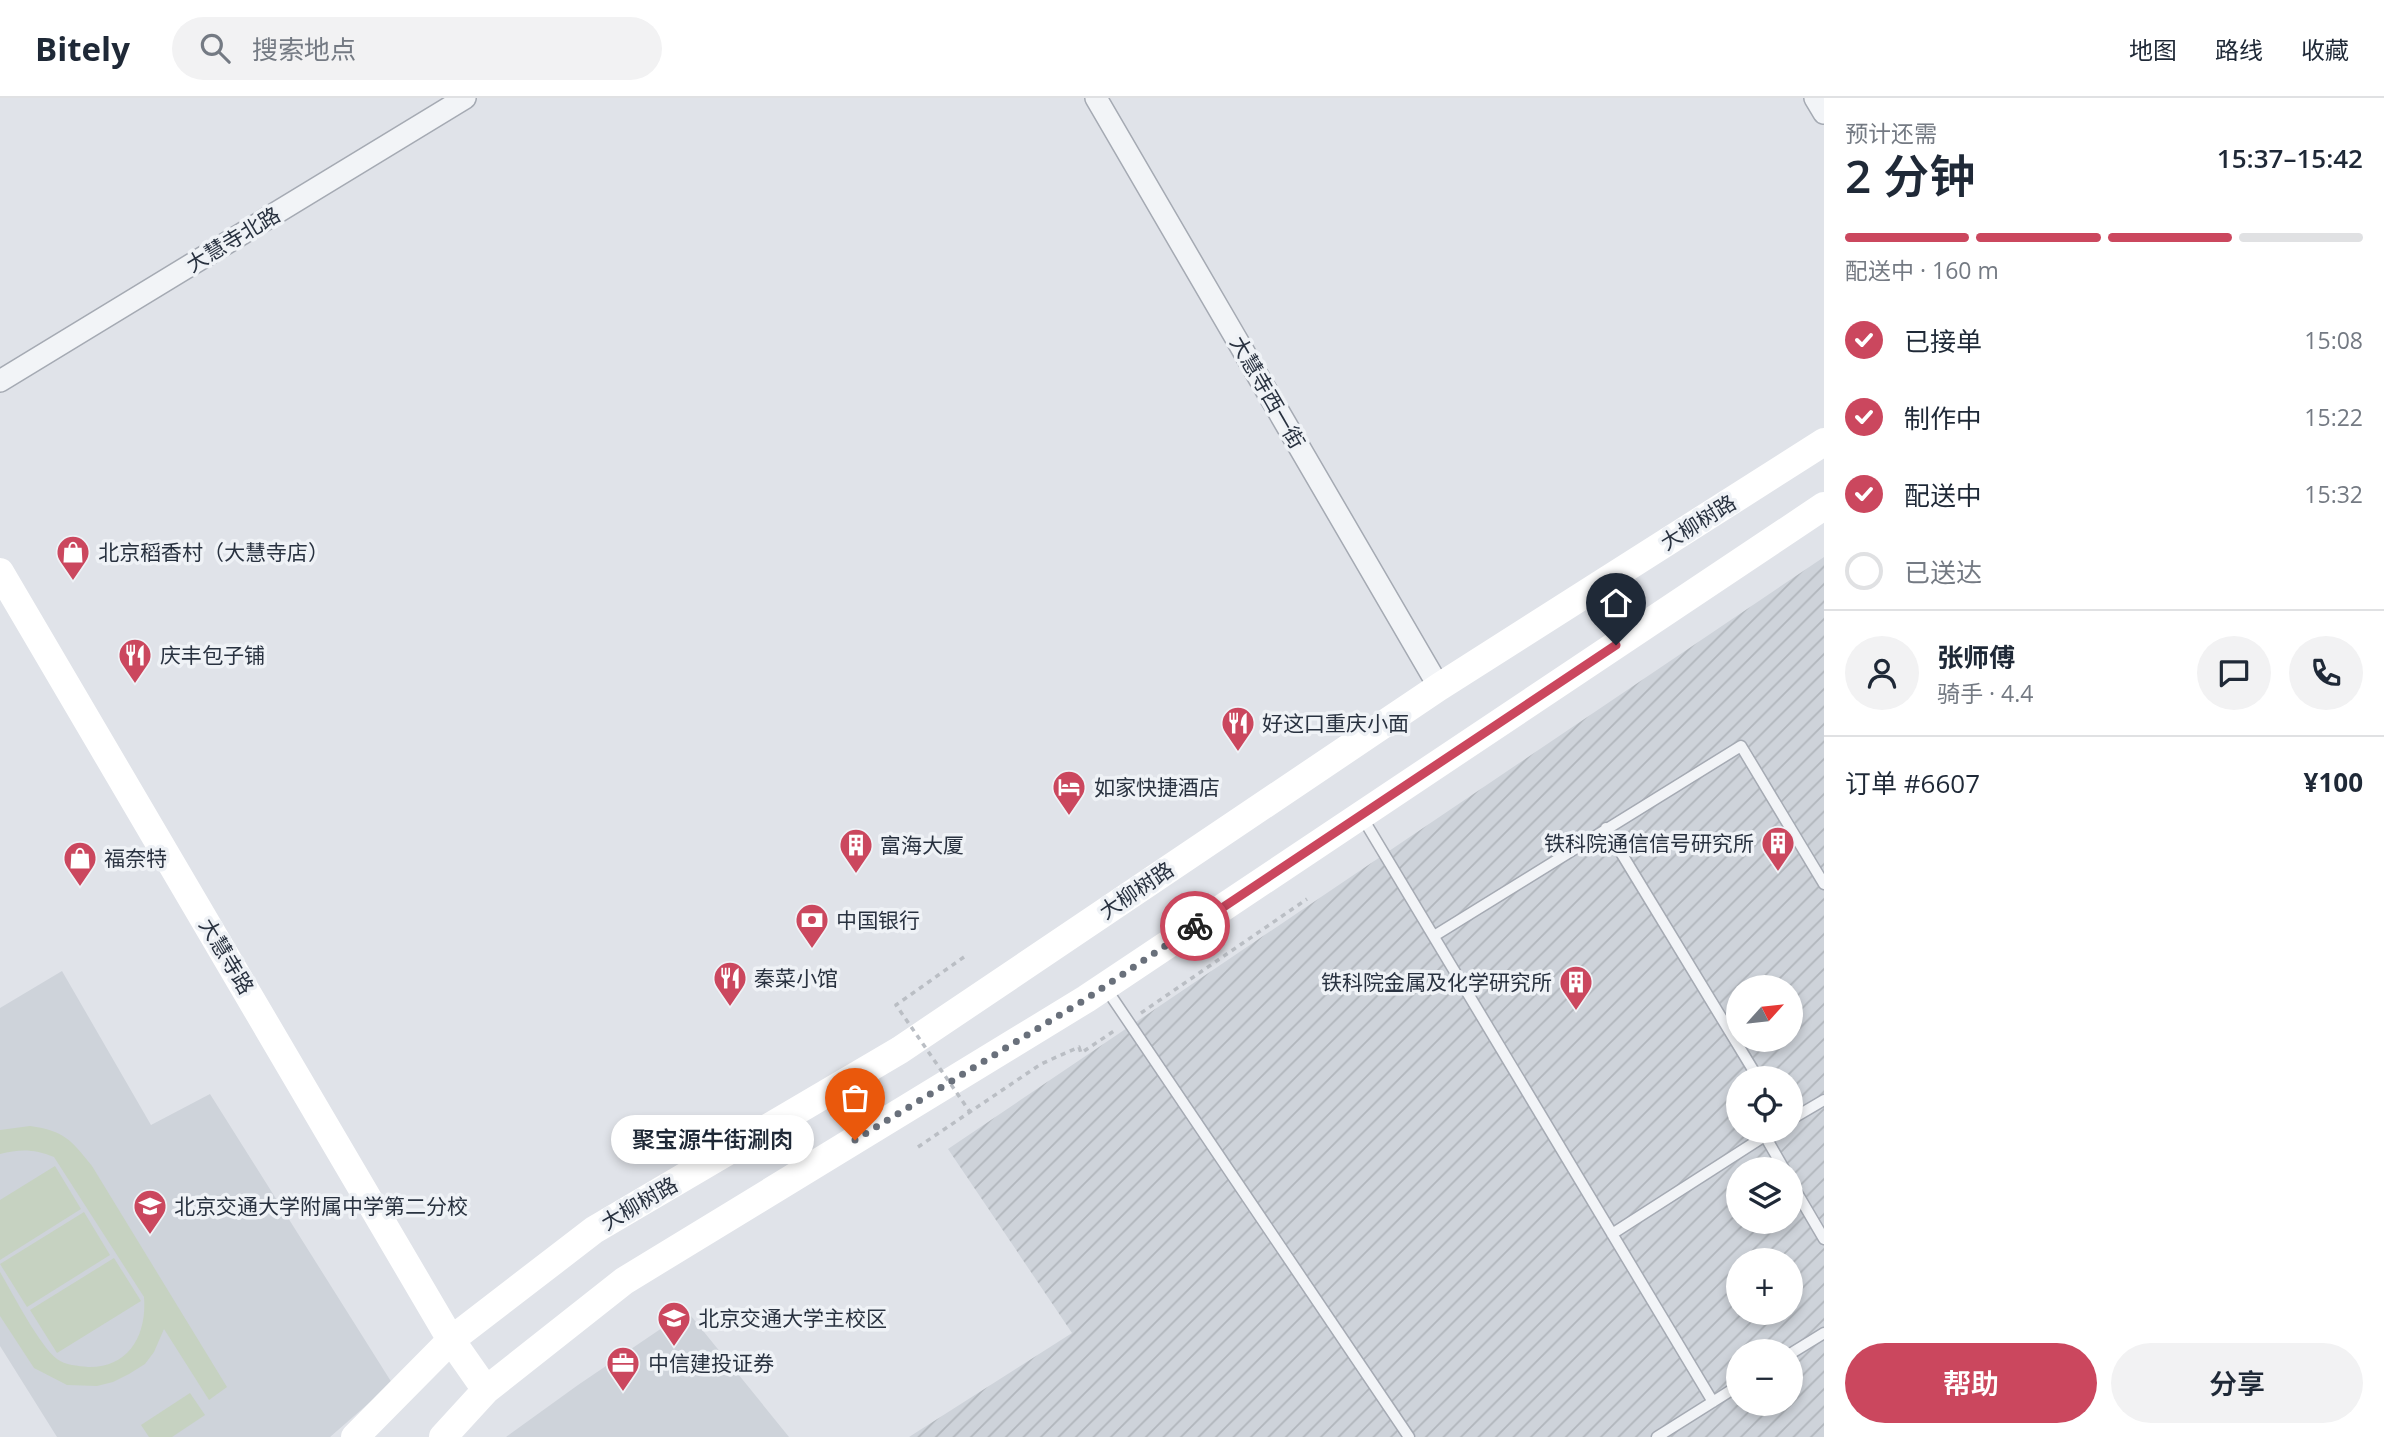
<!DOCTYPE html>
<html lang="zh">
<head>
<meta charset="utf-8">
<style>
  :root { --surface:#fff; --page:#f2f2f3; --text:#1f2937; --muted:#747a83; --line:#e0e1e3; --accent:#cb475e }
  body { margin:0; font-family:"Open Sans","Noto Sans SC",sans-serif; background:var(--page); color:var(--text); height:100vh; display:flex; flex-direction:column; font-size:26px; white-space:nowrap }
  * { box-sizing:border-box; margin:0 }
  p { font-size:23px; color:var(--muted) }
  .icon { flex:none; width:38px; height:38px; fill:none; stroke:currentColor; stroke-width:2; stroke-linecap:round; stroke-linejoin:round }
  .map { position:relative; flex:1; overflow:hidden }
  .panel { display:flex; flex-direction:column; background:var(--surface); width:560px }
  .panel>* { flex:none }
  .needle { width:46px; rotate:63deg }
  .controls { position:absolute; left:1726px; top:877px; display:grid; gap:14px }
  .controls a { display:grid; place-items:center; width:77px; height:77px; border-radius:50%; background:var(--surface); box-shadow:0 4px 10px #0003; font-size:35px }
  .pin { position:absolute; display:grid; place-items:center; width:60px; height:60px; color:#fff; margin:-72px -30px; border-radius:50% 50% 50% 0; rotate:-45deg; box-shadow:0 0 7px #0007 }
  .pin .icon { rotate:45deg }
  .courier { position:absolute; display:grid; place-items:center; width:70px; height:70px; margin:-35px; border:5px solid #cb475e; border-radius:50%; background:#fff; color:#222; box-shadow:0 2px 9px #0007 }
  .bubble { position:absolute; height:49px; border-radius:24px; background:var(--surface); box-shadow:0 4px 10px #0003; font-size:23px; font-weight:600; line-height:49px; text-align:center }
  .head em { font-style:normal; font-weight:600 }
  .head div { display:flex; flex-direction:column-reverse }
  .head { display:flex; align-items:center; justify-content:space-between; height:119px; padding:0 21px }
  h1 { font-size:46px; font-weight:600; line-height:52px }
  .bar { display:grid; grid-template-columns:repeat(4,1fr); gap:10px 7px; align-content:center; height:84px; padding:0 21px }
  .bar i { height:9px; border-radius:5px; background:var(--line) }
  .bar .current { background:var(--accent) }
  .bar p { grid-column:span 4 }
  .line { display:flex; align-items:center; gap:18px; padding:0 21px; border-top:2px solid var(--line) }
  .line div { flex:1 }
  .round { display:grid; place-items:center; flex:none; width:74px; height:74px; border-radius:37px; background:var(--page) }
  ol { padding:0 21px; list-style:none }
  li { display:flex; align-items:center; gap:21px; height:77px }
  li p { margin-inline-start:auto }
  li .icon { padding:7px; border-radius:50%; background:var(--accent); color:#fff; stroke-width:4 }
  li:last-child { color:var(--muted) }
  li i { width:38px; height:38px; border:4px solid var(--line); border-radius:50% }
  .button { display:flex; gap:14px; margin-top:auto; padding:14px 21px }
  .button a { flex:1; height:80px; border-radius:42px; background:var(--accent); color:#fff; font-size:28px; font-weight:600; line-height:80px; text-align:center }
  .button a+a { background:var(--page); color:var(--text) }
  header { display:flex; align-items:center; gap:42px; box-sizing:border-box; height:98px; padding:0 35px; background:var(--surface); border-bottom:2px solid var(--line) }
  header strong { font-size:33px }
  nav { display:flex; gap:38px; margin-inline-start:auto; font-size:24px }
  .search { width:490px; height:63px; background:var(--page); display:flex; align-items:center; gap:18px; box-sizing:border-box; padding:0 24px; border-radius:38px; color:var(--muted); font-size:26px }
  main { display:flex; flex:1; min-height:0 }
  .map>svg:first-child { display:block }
</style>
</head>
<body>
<header>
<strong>Bitely</strong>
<div class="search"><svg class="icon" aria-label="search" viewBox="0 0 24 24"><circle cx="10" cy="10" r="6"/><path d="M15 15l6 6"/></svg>搜索地点</div>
<nav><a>地图</a><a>路线</a><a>收藏</a></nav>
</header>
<main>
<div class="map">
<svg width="1824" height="1339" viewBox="0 0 1824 1339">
  <defs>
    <pattern id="industrial-furrows" width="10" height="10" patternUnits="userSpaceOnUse" patternTransform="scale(1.75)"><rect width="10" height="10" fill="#ced3da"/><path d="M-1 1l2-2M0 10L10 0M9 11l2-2" fill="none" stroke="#b1b6bc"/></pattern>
  </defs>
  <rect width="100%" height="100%" fill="#e0e3e9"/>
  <!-- built -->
  <path fill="#ced3da" d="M62,873L151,1027L210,996L392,1285L330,1339H57L0,1248V910Z
    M687,1213L789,1339H506L578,1287Z"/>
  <!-- industrial -->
  <path fill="url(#industrial-furrows)" fill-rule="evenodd" d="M1824,459V1339H909L1072,1235L948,1051ZM1738,889H1790V942H1738ZM1738,980H1790V1032H1738ZM1738,1071H1790V1124H1738ZM1738,1162H1790V1214H1738ZM1738,1253H1790V1306H1738Z"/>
  <!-- grass -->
  <path fill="#c6d2c1" d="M30,1028C65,1033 71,1042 92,1068L227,1289L209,1302L164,1231L154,1254L145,1266L129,1276L113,1284L97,1288L67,1287L34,1270L0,1218V1174C13,1196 39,1247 57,1261C65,1267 78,1268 88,1269C129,1270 147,1237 144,1199L54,1059C34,1051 20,1051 0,1056V1032Z
    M55,1068L81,1111L0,1162V1102Z
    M84,1114L110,1157L27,1209L0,1166Z
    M114,1160L141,1203L57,1255L30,1212Z
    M190,1295L205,1317L172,1339H149L141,1327Z"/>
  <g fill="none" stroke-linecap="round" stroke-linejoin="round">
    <defs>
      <path id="lane" d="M1362,719L1713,1304
        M1606,730L1758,980
        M1434,838L1741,648L1824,786
        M1105,889L1409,1339
        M1790,1022L1824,1002
        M1765,1038L1784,1071
        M1790,1083L1824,1141
        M1612,1136L1774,1032
        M1790,1256L1824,1235
        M1657,1339L1738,1288"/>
      <path id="street" d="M1096,0L1439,589
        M1815,0L1824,15
        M0,283L465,0"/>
    </defs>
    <!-- lane casing -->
    <use href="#lane" stroke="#a5aab3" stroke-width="13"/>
    <!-- street casing -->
    <use href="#street" stroke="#a5aab3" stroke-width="24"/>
    <!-- path -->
    <path stroke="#babec4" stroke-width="3.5" stroke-dasharray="5 5" stroke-linecap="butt" d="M1141,915L1307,801
      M918,1049L1041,966L1079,949L1081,955L1117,931"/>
    <!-- lane -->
    <use href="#lane" stroke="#f2f4f7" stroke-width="10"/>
    <!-- street -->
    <use href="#street" stroke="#f2f4f7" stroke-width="21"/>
    <!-- secondary -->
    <path stroke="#fff" stroke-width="28" d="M0,474L451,1242L486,1292
      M355,1339L451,1242L594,1132L900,952L1439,589L1824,344
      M443,1339L486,1292L624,1183L1086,901L1824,408"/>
    <!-- path-bridge -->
    <path stroke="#babec4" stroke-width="3.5" stroke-dasharray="5 5" stroke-linecap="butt" d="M964,859L896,907L970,1014"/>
  </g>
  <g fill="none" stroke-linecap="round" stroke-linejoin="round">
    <!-- done -->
    <path stroke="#69707b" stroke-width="7" stroke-dasharray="0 12.6" d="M855,1042L1086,901L1195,828"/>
    <!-- route -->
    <path stroke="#cb475e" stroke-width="9" d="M1195,828L1616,547"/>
  </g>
  <!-- icons -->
  <defs>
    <symbol id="shop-pin" viewBox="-11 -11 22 30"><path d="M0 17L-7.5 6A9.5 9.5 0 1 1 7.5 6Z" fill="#cb475e" stroke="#eff2f6"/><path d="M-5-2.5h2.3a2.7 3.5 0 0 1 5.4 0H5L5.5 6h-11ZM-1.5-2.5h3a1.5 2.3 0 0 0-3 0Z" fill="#fff"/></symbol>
    <symbol id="restaurant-pin" viewBox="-11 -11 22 30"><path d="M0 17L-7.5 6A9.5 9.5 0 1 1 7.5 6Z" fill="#cb475e" stroke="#eff2f6"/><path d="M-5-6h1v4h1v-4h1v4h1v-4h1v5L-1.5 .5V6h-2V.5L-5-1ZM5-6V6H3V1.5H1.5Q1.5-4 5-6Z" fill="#fff"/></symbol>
    <symbol id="hotel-pin" viewBox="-11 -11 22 30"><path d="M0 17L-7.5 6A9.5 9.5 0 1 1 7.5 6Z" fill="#cb475e" stroke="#eff2f6"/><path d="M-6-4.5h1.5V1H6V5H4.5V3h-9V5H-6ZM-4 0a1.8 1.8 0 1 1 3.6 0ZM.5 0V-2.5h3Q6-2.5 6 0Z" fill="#fff"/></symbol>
    <symbol id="building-pin" viewBox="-11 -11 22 30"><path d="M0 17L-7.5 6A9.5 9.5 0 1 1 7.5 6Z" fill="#cb475e" stroke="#eff2f6"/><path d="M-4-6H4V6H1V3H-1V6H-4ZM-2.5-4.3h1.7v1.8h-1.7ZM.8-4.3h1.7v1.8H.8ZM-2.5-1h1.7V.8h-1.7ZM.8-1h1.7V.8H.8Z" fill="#fff"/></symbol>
    <symbol id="bank-pin" viewBox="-11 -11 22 30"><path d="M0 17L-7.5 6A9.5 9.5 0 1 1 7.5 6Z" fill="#cb475e" stroke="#eff2f6"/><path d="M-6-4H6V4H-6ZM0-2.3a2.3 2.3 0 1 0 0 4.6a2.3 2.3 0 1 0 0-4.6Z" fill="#fff"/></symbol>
    <symbol id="school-pin" viewBox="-11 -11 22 30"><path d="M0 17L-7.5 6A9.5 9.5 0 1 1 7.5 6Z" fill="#cb475e" stroke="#eff2f6"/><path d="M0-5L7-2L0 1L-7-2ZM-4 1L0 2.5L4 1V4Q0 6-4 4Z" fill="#fff"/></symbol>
    <symbol id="university-pin" viewBox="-11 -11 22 30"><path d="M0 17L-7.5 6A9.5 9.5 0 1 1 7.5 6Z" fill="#cb475e" stroke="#eff2f6"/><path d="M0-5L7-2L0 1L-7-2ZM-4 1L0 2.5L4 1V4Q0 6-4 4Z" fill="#fff"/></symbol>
    <symbol id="office-pin" viewBox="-11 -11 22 30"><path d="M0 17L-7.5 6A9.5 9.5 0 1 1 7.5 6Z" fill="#cb475e" stroke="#eff2f6"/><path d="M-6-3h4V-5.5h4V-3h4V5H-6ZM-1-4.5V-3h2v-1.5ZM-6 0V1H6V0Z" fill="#fff"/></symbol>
  </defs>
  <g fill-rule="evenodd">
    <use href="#shop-pin" x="54" y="435" width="38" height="52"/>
    <use href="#restaurant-pin" x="116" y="538" width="38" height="52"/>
    <use href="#restaurant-pin" x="1219" y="606" width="38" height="52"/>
    <use href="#hotel-pin" x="1050" y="670" width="38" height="52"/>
    <use href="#building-pin" x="1759" y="726" width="38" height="52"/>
    <use href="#building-pin" x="837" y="728" width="38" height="52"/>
    <use href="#shop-pin" x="61" y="741" width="38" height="52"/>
    <use href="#bank-pin" x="793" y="803" width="38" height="52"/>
    <use href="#restaurant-pin" x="711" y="861" width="38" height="52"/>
    <use href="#building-pin" x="1557" y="865" width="38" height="52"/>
    <use href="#school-pin" x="131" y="1089" width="38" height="52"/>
    <use href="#university-pin" x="655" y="1201" width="38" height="52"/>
    <use href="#office-pin" x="604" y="1246" width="38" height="52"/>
  </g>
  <g text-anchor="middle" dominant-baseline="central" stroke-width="7" stroke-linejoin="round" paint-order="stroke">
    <!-- street labels -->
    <g font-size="21" fill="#293240" stroke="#eff2f6">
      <text transform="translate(233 141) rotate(-31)">大慧寺北路</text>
      <text transform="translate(1268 294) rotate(60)">大慧寺西一街</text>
      <text transform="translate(1698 424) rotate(-32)">大柳树路</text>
      <text transform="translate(1136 792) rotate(-34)">大柳树路</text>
      <text transform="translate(227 858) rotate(59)">大慧寺路</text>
      <text transform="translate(639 1105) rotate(-30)">大柳树路</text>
    </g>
    <!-- poi labels -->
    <g font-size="21" fill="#293240" stroke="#eff2f6" text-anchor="start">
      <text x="98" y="454">北京稻香村（大慧寺店）</text>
      <text x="160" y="557">庆丰包子铺</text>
      <text x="1262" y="625">好这口重庆小面</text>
      <text x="1094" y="689">如家快捷酒店</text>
      <text x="1754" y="745" text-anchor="end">铁科院通信信号研究所</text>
      <text x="880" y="747">富海大厦</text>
      <text x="104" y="760">福奈特</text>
      <text x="836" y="822">中国银行</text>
      <text x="754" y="880">秦菜小馆</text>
      <text x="1552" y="884" text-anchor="end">铁科院金属及化学研究所</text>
      <text x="174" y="1108">北京交通大学附属中学第二分校</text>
      <text x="698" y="1220">北京交通大学主校区</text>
      <text x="648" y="1265">中信建投证券</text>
    </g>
  </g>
</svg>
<div class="controls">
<a><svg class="needle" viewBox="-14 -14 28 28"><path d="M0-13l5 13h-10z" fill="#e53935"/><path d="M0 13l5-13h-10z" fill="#747a83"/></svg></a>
<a><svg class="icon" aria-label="locate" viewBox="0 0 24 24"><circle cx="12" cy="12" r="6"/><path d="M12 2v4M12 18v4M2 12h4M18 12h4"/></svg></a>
<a><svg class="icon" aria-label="layers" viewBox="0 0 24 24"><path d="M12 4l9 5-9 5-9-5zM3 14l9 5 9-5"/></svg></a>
<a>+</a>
<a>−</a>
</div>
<div class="pin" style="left:855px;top:1042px;background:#ea580c"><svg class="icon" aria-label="bag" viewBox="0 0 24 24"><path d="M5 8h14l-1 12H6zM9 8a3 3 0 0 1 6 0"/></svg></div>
<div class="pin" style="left:1616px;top:547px;background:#1f2937"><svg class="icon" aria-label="home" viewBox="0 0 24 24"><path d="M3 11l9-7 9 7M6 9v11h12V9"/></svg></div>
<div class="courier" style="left:1195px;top:828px"><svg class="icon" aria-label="bike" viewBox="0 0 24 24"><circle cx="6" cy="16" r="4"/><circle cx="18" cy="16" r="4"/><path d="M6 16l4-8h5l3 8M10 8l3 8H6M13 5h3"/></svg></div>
<div class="bubble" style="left:611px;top:1017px;width:203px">聚宝源牛街涮肉</div>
</div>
<section class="panel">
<div class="head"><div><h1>2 分钟</h1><p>预计还需</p></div><em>15:37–15:42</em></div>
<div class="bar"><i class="current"></i><i class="current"></i><i class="current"></i><i></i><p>配送中 · 160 m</p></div>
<ol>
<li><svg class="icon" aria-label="check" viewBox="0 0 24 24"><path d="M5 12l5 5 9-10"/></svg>已接单<p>15:08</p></li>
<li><svg class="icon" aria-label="check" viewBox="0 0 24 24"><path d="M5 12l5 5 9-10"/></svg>制作中<p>15:22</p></li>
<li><svg class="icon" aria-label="check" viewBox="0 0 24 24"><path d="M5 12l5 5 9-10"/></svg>配送中<p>15:32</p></li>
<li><i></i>已送达</li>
</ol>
<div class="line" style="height:126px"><a class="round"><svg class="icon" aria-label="person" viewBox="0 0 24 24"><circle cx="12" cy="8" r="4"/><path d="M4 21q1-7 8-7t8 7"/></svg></a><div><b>张师傅</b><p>骑手 · 4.4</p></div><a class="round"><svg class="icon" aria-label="chat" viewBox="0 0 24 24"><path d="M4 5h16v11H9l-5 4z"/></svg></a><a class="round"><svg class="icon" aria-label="phone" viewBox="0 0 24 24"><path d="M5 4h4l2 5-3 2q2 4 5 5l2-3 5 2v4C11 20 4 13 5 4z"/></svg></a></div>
<div class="line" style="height:91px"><div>订单 #6607</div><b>¥100</b></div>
<div class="button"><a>帮助</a><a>分享</a></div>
</section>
</main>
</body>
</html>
